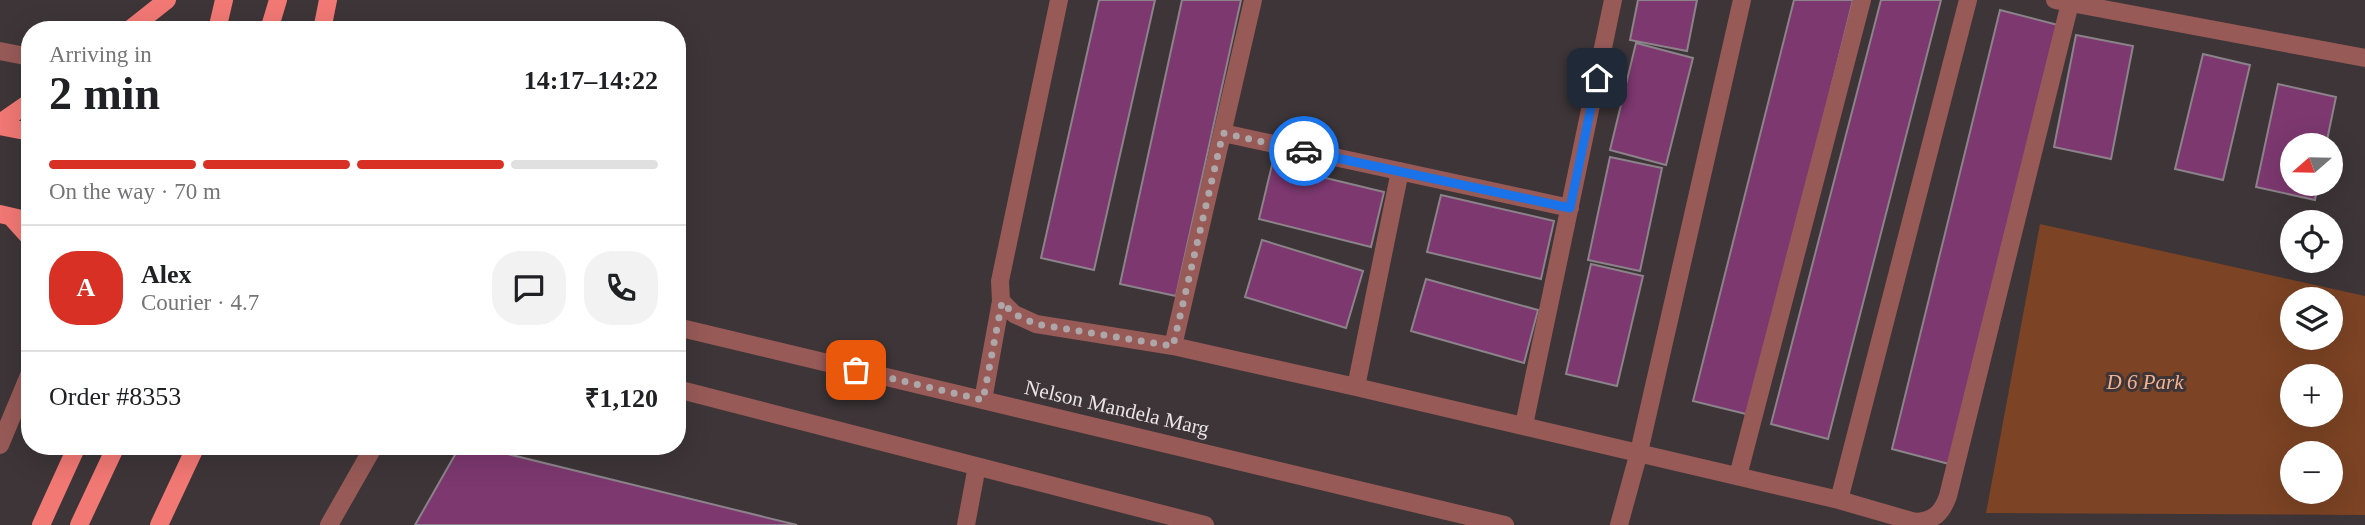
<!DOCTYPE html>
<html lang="en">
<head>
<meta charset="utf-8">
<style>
  :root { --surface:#fff; --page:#f2f2f2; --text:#202124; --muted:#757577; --line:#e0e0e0; --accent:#d93025 }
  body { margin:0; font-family:"Times New Roman",serif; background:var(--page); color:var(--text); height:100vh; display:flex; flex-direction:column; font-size:26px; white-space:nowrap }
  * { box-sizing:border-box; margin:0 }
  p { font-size:23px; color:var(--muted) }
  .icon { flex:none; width:38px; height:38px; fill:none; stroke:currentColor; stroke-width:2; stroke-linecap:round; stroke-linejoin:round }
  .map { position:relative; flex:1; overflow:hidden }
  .side { position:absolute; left:21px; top:21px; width:665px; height:434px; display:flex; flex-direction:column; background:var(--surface); border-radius:28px; box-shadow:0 7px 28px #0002 }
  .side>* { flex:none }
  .needle { width:46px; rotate:250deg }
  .buttons { position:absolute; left:2280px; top:133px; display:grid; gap:14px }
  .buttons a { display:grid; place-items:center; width:63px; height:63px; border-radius:50%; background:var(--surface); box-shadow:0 7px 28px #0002; font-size:35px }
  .pin { position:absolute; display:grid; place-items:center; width:60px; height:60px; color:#fff; margin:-30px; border-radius:14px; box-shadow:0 4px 10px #0006 }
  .courier { position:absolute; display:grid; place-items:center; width:70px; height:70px; margin:-35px; border:5px solid #1a73e8; border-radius:50%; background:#fff; color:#222; box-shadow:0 2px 9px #0007 }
  .summary em { font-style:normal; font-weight:700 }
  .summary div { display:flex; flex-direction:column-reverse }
  .summary { display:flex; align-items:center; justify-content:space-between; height:119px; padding:0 28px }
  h1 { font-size:46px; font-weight:700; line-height:52px }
  .bar { display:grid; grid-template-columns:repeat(4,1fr); gap:10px 7px; align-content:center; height:84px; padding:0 28px }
  .bar i { height:9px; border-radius:5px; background:var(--line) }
  .bar .active { background:var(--accent) }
  .bar p { grid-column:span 4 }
  .line { display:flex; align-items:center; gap:18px; padding:0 28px; border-top:2px solid var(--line) }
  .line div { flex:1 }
  .round { display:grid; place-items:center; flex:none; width:74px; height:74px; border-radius:28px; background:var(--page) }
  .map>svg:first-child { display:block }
</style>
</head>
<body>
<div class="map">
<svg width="2365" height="525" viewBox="0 0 2365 525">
  <rect width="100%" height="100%" fill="#3d3537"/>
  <!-- green -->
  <path fill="#7c4324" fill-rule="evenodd" d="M2040,224L2365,296V515L1986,513ZM2292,299H2331V338H2292ZM2292,376H2331V415H2292ZM2292,453H2331V492H2292Z"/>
  <!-- building -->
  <path fill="#7c386f" stroke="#8b8389" stroke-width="2" d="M1099,0H1155L1094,270L1041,258Z
    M1182,0H1241L1176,296L1120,284Z
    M1638,0H1697L1687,51L1630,40Z
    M1794,0H1853L1750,415L1693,401Z
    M1881,0H1941L1828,439L1771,424Z
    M2000,10L2058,25L1949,464L1892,449Z
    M2076,35L2133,46L2111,159L2054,147Z
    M1636,43L1693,58L1666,165L1610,150Z
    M2203,54L2250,65L2223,180L2175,169Z
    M2278,84L2336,97L2326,145H2292V184H2318L2315,200L2256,187Z
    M1610,157L1662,168L1640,271L1588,260Z
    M1272,165L1384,192L1371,247L1259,219Z
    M1441,195L1554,221L1541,279L1427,252Z
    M1262,240L1363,271L1346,328L1245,297Z
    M1591,264L1643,276L1617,386L1566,374Z
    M1426,279L1538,310L1524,363L1411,331Z
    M460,446H475L797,525H415Z"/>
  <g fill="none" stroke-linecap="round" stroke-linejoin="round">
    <!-- lane -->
    <path stroke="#975a57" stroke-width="18" d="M0,51L30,57"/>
    <!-- street -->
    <path stroke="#975a57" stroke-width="18" d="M2055,0L2365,58
      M1223,133L1570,208
      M1001,301L1014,314L1036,324L1173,346L1356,387L1839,500L1915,522C1934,521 1942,513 1948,496L2070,3
      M677,327L1505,525
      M1173,346L1253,0
      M1356,387L1400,171
      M677,389L1205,525
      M983,400L1001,301L1000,281L1059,0
      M1524,425L1613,0
      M0,445L30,373
      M1738,476L1862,0
      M1839,500L1968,0
      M329,525L374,446
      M966,525L977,466
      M1619,525L1639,452L1742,0"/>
    <!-- primary -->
    <path stroke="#f27874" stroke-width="18" d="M129,30L167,0
      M217,30L224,0
      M269,30L278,0
      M322,30L328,0
      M0,123L30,102
      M0,126L30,132
      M0,214L30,221
      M11,217L30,238
      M41,525L77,446
      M79,525L116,446
      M159,525L196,446"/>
  </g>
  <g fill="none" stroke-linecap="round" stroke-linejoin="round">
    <!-- done -->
    <path stroke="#aea7a9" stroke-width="7" stroke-dasharray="0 12.6" d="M856,370L983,400L1002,302L1014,314L1036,324L1173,346L1223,133L1304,151"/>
    <!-- route -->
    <path stroke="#1a73e8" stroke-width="9" d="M1304,151L1570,208L1597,78"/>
  </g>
  <g text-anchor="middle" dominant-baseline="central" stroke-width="6" stroke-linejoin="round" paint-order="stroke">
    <!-- park labels -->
    <g font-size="21" font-style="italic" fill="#f3b190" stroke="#3d3537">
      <text x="2145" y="382">D 6 Park</text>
    </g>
    <!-- street labels -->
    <g font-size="21" fill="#ebe5e7" stroke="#3d3537">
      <text transform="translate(1117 408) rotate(13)">Nelson Mandela Marg</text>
    </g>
  </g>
</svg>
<div class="buttons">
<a><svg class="needle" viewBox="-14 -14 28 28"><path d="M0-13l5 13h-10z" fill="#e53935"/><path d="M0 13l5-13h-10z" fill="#757577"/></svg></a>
<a><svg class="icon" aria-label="locate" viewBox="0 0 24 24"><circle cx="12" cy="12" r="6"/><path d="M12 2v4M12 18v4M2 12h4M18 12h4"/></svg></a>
<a><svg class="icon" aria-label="layers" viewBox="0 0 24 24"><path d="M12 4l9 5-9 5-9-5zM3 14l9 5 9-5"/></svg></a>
<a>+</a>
<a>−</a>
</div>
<div class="pin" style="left:856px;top:370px;background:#ea580c"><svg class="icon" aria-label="bag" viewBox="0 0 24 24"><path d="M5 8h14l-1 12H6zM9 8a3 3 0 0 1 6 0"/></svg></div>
<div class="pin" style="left:1597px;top:78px;background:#1f2937"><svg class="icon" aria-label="home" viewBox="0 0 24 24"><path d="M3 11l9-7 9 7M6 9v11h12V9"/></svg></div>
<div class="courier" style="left:1304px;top:151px"><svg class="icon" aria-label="car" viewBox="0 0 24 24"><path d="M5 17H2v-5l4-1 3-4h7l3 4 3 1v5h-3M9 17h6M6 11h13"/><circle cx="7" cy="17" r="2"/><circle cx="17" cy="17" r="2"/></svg></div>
<section class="side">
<div class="summary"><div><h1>2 min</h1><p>Arriving in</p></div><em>14:17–14:22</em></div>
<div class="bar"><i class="active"></i><i class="active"></i><i class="active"></i><i></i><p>On the way · 70 m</p></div>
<div class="line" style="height:126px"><b class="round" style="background:var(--accent);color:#fff">A</b><div><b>Alex</b><p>Courier · 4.7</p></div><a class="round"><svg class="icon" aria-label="chat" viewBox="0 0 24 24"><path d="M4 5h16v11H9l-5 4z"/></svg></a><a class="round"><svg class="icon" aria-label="phone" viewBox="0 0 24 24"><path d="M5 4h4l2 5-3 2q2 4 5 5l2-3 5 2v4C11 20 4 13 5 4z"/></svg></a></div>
<div class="line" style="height:91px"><div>Order #8353</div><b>₹1,120</b></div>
</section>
</div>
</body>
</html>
